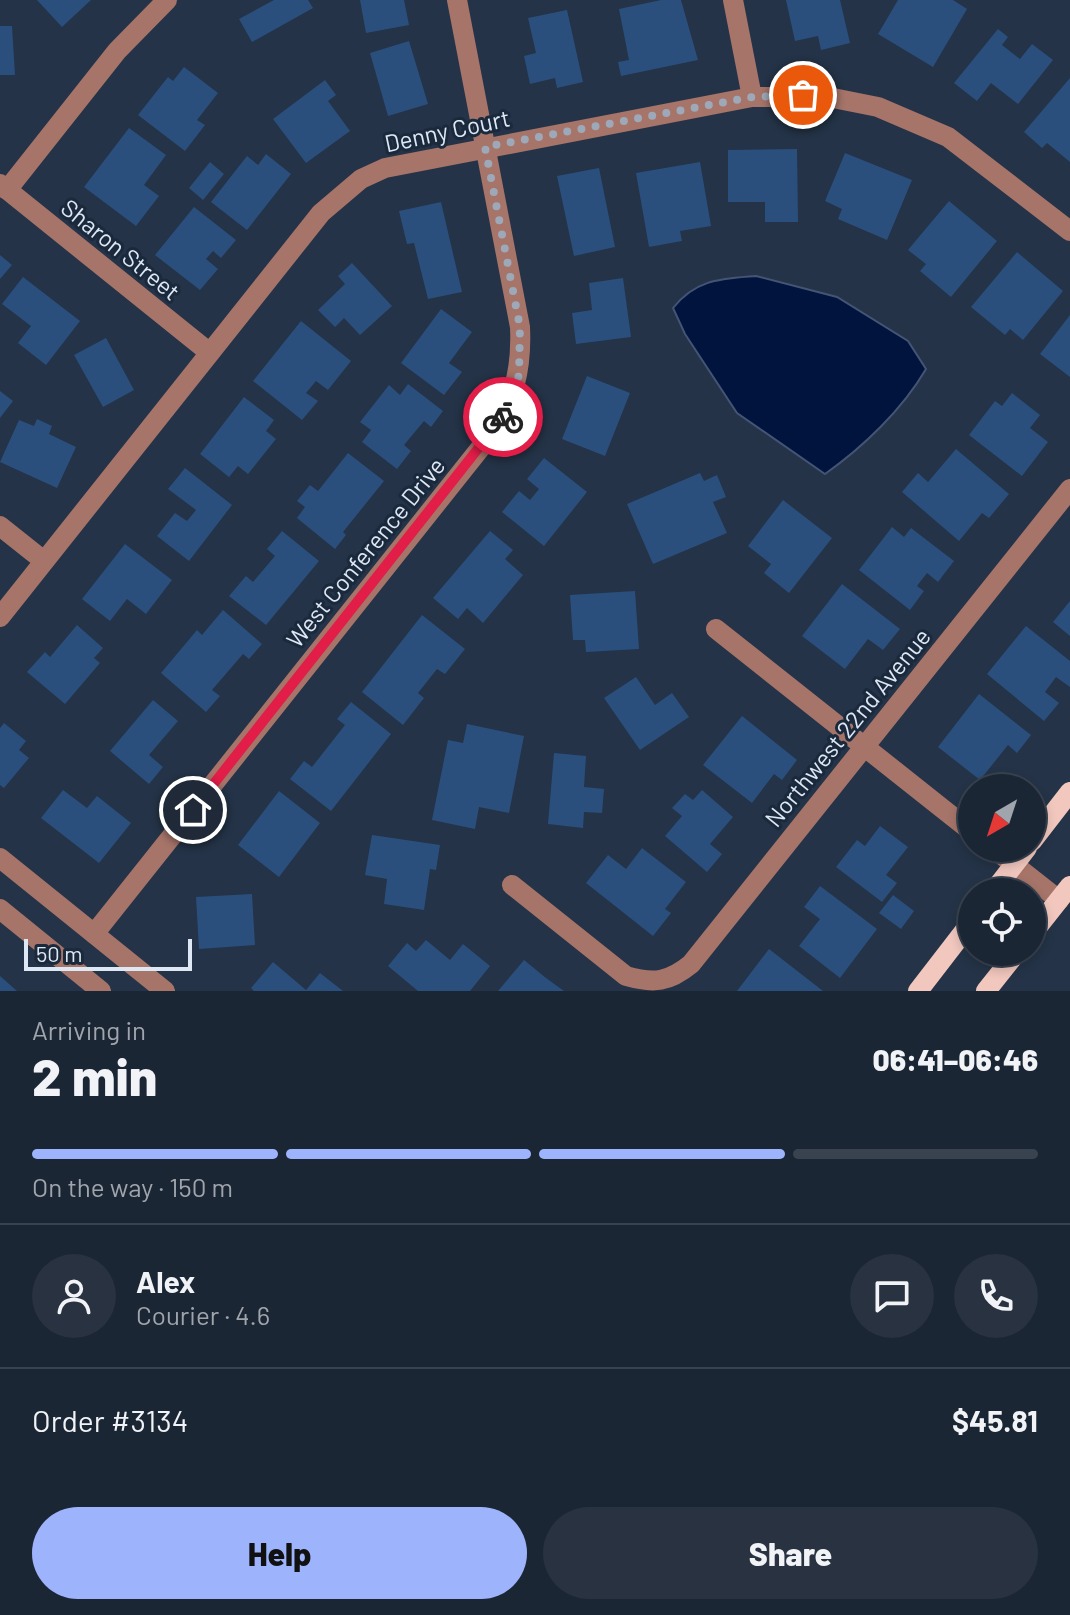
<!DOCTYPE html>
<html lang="en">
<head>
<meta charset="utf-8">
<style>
  :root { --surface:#1b2635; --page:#283241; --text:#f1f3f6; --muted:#a0a5ad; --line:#394350; --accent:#9db4fd }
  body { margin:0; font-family:Barlow,sans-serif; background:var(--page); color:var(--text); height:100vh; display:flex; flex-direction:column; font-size:30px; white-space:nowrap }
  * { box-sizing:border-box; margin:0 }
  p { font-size:26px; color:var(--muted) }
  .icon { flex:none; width:44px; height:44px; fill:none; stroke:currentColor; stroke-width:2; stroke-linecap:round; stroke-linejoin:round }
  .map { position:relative; height:991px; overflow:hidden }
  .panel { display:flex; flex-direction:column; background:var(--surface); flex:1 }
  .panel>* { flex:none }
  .needle { width:52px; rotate:219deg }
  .fabs { position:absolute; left:958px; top:774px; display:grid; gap:16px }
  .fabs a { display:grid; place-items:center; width:88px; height:88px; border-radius:50%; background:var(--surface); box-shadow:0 4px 12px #0003,0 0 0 2px var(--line); font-size:40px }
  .scale { position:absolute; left:24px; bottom:20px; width:168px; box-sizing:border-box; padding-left:8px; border:4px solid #dee8f5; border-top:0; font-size:22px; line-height:28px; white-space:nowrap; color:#dee8f5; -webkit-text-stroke:6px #1a293c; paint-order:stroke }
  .pin { position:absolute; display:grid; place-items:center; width:68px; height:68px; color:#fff; margin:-34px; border:4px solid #fff; border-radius:50%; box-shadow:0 2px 8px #0007 }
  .courier { position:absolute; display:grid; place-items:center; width:80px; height:80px; margin:-40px; border:6px solid #e11d48; border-radius:50%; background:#fff; color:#222; box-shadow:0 2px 10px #0007 }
  .overview em { font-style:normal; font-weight:800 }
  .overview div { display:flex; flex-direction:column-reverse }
  .overview { display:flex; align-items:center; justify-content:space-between; height:136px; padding:0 32px }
  h1 { font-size:52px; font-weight:800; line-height:60px }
  .bar { display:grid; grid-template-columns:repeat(4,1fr); gap:12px 8px; align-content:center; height:96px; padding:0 32px }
  .bar i { height:10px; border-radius:6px; background:var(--line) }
  .bar .selected { background:var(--accent) }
  .bar p { grid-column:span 4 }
  .line { display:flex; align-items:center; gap:20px; padding:0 32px; border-top:2px solid var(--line) }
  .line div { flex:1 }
  .round { display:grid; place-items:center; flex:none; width:84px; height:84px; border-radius:42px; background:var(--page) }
  .primary-button { display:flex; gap:16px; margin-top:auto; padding:16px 32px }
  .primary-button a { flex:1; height:92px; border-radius:48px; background:var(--accent); color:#111; font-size:32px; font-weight:800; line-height:92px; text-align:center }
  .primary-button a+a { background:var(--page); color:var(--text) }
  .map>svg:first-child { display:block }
</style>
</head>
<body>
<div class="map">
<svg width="1070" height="991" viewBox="0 0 1070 991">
  <rect width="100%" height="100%" fill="#243347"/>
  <!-- water -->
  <path fill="#00143e" stroke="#435475" stroke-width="2" d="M756,276L837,297L908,341L926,369C902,410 863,447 825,474L737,413L685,334L673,308C696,279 721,279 756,276Z"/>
  <!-- building -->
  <path fill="#2a4f7d" d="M37,0H91L62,27Z
    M274,0H308L313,8L252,42L239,19Z
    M360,0H404L409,25L366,33Z
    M661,0H681L698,60L621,76L618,62L629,60L619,9Z
    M786,0H840L850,43L821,50L818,36L795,41Z
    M898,0H953L967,9L933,67L878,34Z
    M567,10L583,82L557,88L555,78L530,84L524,56L536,53L528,18Z
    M0,26H12L15,75H0Z
    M998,29L1008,37L1002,45L1020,59L1032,44L1053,60L1018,104L991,83L977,101L954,83Z
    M409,41L428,104L388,116L370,53Z
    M184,67L218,93L197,120L205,125L185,151L138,115L168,77L173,81Z
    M1070,78V162L1047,143L1042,148L1024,132Z
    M325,80L336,95L328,101L350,131L306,163L273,119Z
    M129,128L166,155L144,185L159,196L136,226L84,187Z
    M797,149L798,222H765V202H728V150Z
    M845,153L912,180L887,240L838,219L842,209L825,201Z
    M266,154L291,174L247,230L211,202L247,156L258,165Z
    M210,162L224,174L203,200L189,188Z
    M700,162L711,226L680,231L682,241L649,247L636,173Z
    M599,168L615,247L574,256L557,176Z
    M949,201L997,241L951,297L920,271L926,264L908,250Z
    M441,202L462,292L428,299L414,243L407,244L399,211Z
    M194,207L236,240L221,258L213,251L206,259L218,269L200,290L155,255Z
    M1017,252L1063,291L1023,340L1010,329L1005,335L971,307Z
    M0,255L12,265L0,279Z
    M352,263L392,306L360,335L344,318L335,327L318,310L345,284L338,276Z
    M23,277L80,321L46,365L18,343L31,326L2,304Z
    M623,278L631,337L576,344L572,313L592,310L589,283Z
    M441,309L472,332L449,363L462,372L444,395L401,363Z
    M1070,315V377L1040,354Z
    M301,321L351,361L328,390L316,381L306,393L318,401L302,420L253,381Z
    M106,338L134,390L103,407L74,355Z
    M587,376L630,393L605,456L562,439Z
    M408,384L443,411L431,427L424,421L404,445L411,451L397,469L362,442L371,430L360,422L389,385L400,395Z
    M0,391L13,401L0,418Z
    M1012,393L1040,415L1030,428L1048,442L1022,476L969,435L995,401L1002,406Z
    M244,397L274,420L266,431L276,439L248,474L238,466L229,477L200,454Z
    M37,419L52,426L49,434L76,447L57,488L0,462L19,420L34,426Z
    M956,449L1009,494L989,518L982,513L959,541L902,492L918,473L928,482Z
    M348,453L384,481L343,532L346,535L335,549L297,518L305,507L297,501L310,485L318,491Z
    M544,458L587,492L544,546L502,512L519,491L530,500L539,489L527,479Z
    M185,468L232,505L189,561L157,536L175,513L187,521L196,510L168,489Z
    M700,473L704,481L717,475L726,497L713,502L727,533L653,564L627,504Z
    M783,500L832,538L789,593L764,573L771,564L748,546Z
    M892,527L904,537L911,528L954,561L938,582L927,573L917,586L924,591L910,610L859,570Z
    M282,531L319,561L266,625L229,596L246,576L253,582L275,556L267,549Z
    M490,531L513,550L505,559L523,575L483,623L467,608L458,619L433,598Z
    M125,544L172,580L146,614L127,599L110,621L82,599Z
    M842,584L900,629L883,650L868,639L845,669L802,636Z
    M635,591L639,649L586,652L585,640H573L570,595Z
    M1070,601V636L1053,622Z
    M223,610L262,644L249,659L243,654L212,690L220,696L206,712L161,673L197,630L202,635Z
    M422,615L465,649L445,674L437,669L418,693L424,698L403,725L362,692Z
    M77,625L103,648L94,658L100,663L65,704L27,672L45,652L50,657Z
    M1026,626L1070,661V687L1056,677L1045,692L1059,703L1044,721L987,674Z
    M636,677L655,705L672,693L689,717L640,750L604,698Z
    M979,694L1031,735L1017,753L1008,745L980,780L938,747Z
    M153,700L178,721L149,755L163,767L149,784L110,751Z
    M351,702L391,734L331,811L290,779L304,761L312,767L345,725L337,719Z
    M742,716L797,760L782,780L774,774L752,803L703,765Z
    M4,723L26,741L19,750L29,758L4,788L0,785V728Z
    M467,724L524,736L509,813L479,807L475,829L432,820L448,740L463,743Z
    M554,753L586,756L584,787L604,789L602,813L584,812L583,828L548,824Z
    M63,790L87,808L97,796L131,823L99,863L41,818Z
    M702,790L733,817L710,844L722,854L707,872L665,836L682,816L672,808L685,794L693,800Z
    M279,791L320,823L279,877L238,845Z
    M880,826L908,847L886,875L897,883L882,902L836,867L857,840L865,846Z
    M372,835L440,845L436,870L430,869L424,910L384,904L387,879L365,875Z
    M642,848L686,882L665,909L671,913L653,936L586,883L608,855L626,869Z
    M820,886L877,929L840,978L799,946L820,919L804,907Z
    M252,894L255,945L199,949L196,897Z
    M893,895L914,911L901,929L879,913Z
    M426,940L450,960L463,944L490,966L470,991H418L388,966L407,943L416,951Z
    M769,949L823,991H737Z
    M524,960L546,978L564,991H498Z
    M273,962L306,990L320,973L343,991H254L251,988Z
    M0,976L17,991H0Z"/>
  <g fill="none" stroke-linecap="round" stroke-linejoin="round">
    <!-- minor -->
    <path stroke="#a67469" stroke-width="20" d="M733,0L752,97
      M0,184L210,353
      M7,190L117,51L167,0
      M0,526L44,561
      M0,617L321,213L361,179L385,168L752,97H828L878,107L948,137L1070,231
      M716,629L972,832
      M993,848L1059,900
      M0,858L165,991
      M512,885L626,976C654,984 669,982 691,964L1070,489
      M0,909L101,991
      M94,934L490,436C514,401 522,369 520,327L457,0"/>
    <!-- major -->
    <path stroke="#f1c7be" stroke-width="20" d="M1032,841L1070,792
      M993,892L1027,848
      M1032,934L1070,886
      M918,991L972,921
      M986,991L1017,952"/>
  </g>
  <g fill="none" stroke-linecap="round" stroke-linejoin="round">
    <!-- done -->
    <path stroke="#9da9b8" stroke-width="8" stroke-dasharray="0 14.4" d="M503,417L519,375L520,327L485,147L752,97L803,95"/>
    <!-- route -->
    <path stroke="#e11d48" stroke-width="10" d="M193,810L503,417"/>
  </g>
  <g text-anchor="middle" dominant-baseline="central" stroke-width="6" stroke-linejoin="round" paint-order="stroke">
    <!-- street labels -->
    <g font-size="24" fill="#dee8f5" stroke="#1a293c">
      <text transform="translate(447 130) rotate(-12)">Denny Court</text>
      <text transform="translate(121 249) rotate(39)">Sharon Street</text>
      <text transform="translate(365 552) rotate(-51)">West Conference Drive</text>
      <text transform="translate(847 727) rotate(-51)">Northwest 22nd Avenue</text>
    </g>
  </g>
</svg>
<div class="fabs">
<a><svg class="needle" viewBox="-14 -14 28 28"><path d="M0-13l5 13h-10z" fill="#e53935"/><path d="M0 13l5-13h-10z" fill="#a0a5ad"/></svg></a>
<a><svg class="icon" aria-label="locate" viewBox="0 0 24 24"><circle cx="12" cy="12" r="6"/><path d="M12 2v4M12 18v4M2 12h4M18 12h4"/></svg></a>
</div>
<div class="scale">50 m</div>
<div class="pin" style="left:803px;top:95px;background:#ea580c"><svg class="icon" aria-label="bag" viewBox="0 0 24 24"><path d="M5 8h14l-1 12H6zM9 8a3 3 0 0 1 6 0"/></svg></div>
<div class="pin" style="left:193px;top:810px;background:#1f2937"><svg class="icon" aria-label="home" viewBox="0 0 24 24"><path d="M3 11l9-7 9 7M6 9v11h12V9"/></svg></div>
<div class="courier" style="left:503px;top:417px"><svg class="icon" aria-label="bike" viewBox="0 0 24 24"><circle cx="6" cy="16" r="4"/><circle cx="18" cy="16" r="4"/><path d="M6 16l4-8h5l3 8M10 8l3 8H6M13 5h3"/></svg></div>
</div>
<section class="panel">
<div class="overview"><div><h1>2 min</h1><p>Arriving in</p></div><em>06:41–06:46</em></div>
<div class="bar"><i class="selected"></i><i class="selected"></i><i class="selected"></i><i></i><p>On the way · 150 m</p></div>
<div class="line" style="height:144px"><a class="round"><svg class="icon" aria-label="person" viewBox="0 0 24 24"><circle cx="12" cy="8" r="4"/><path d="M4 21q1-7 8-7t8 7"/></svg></a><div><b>Alex</b><p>Courier · 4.6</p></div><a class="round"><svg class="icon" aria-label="chat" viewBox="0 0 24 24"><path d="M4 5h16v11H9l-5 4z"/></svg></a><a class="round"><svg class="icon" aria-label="phone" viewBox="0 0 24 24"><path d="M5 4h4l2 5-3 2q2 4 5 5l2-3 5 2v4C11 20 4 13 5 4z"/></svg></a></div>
<div class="line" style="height:104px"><div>Order #3134</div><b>$45.81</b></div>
<div class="primary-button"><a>Help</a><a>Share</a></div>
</section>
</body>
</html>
